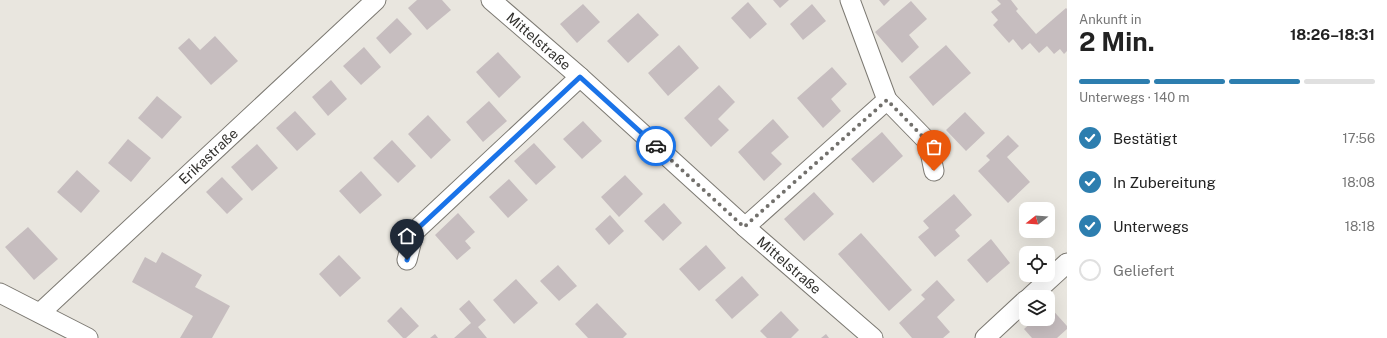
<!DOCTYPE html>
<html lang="de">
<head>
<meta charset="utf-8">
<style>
  :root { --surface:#fff; --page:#f6f6f6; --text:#222; --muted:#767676; --line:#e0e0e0; --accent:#2d7eaf }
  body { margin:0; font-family:"Public Sans",sans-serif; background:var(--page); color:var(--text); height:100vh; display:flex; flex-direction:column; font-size:15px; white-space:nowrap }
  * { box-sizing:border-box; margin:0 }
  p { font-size:13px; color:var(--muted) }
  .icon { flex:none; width:22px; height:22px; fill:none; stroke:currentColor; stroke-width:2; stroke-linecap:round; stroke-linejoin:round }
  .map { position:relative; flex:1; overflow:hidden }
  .panel { display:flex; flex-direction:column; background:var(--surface); width:320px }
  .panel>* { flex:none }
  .needle { width:26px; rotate:253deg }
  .controls { position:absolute; left:1019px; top:202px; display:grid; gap:8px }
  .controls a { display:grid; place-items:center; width:36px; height:36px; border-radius:8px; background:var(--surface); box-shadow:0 4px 16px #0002; font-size:20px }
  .pin { position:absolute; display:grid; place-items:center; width:34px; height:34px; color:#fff; margin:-41px -17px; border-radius:50% 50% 50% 0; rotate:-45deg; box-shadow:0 0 4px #0007 }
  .pin .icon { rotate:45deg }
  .courier { position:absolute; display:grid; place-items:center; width:40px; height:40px; margin:-20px; border:3px solid #1a73e8; border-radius:50%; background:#fff; color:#222; box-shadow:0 1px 5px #0007 }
  .head em { font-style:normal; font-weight:700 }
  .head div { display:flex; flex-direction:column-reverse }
  .head { display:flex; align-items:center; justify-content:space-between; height:68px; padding:0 12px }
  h1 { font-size:26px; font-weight:700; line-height:30px }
  .bar { display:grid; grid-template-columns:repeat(4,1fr); gap:6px 4px; align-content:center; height:48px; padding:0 12px }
  .bar i { height:5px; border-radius:3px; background:var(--line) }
  .bar .active { background:var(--accent) }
  .bar p { grid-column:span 4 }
  ol { padding:0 12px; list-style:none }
  li { display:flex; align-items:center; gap:12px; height:44px }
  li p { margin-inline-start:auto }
  li .icon { padding:4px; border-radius:50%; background:var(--accent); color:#fff; stroke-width:4 }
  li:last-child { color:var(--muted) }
  li i { width:22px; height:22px; border:2px solid var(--line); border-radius:50% }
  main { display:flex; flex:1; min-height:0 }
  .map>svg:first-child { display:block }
</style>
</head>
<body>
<main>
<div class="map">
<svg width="1067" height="338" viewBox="0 0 1067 338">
  <rect width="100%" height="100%" fill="#e9e6df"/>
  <!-- building -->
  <path fill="#c6bdbf" d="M417,0H442L451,10L427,30L408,8Z
    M773,0H789L780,8Z
    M879,0H890L884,6Z
    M997,0H1011L1018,9L1016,11L1036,34L1066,8L1067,9V51L1064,54L1060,49L1054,54L1047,46L1039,53L1030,43L1022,50L1013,39L1009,43L993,25L998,20L991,12L1001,4Z
    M911,1L927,19L909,35L919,47L902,63L875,32Z
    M748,2L767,24L750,39L731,18Z
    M583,4L600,22L577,43L560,24Z
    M812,4L826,21L803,40L790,24Z
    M638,13L659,35L628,63L607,41Z
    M397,18L412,34L390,54L376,38Z
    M215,36L238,61L211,85L178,48L189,38L200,50Z
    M679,45L699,68L668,96L648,73Z
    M946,45L971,73L933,106L909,77Z
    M364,47L381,67L361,85L343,66Z
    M498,52L521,77L499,98L476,72Z
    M832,67L847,84L831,99L841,111L823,128L797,98Z
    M331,80L347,99L328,116L312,97Z
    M719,85L735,102L718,119L729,130L711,147L684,118Z
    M157,96L182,117L162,139L138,118Z
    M489,101L507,121L483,142L466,122Z
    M295,111L316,134L297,151L276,128Z
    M965,112L985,133L966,151L946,130Z
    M428,115L451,140L431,159L408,134Z
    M773,119L789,137L771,153L782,164L764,181L738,152Z
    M583,121L602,141L582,159L563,139Z
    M882,132L903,156L873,183L851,159Z
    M1008,135L1019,146L1007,157L1030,182L1008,203L978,171L990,160L986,156Z
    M128,139L151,158L131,182L108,163Z
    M392,140L416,166L398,183L373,158Z
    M534,143L556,167L536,185L514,161Z
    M257,144L278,168L252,191L231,167Z
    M77,170L100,191L81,213L57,192Z
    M361,171L382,195L360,214L339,191Z
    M625,175L643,194L619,217L601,197Z
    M222,177L243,199L227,214L206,192Z
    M509,179L528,200L508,218L489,197Z
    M814,192L834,214L804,241L784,219Z
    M954,194L972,215L955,230L960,236L935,257L918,237L929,228L923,221Z
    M664,203L682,223L663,241L644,221Z
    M458,213L475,232L465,241L471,248L457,260L435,235Z
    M610,215L624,231L609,245L595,229Z
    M28,227L58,259L34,280L5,247Z
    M861,233L912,290L889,311L838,254Z
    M991,239L1010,263L987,283L967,260Z
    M706,245L726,268L699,291L679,269Z
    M162,252L202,275L195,287L230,306L212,338H180L193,316L132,282L145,257L156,263Z
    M339,255L361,278L340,297L319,274Z
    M558,265L577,286L559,301L540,281Z
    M742,276L759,295L732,319L715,300Z
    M516,279L538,303L514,324L493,300Z
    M937,280L955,300L937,317L950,332L943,338H912L899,323L925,299L921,295Z
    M469,300L486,320L478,327L487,338H454L471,323L459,309Z
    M597,303L627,334L623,338H588L575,324Z
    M1049,306L1067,326V329L1057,338H1032L1024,329L1035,319H1048V308Z
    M401,307L419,326L406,338H403L387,321Z
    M781,311L799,330L791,338H767L760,331Z
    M435,334L438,338H430Z
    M826,334L829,338H821Z"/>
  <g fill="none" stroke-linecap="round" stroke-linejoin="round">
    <defs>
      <g id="minor">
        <path id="s1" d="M491,0L580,77L745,227L873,338"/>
        <path d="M850,0L887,100"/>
        <path d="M745,227L887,100L928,142L934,171"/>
        <path d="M407,260L414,232L580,77"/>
        <path d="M0,293L88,338"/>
        <path d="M1030,297L1067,263"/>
        <path id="s2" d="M40,313L376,0"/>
        <path d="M985,338L1026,300"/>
      </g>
    </defs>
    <!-- minor casing -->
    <use href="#minor" stroke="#7c7972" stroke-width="21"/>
    <!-- minor -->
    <use href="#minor" stroke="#fff" stroke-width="19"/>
  </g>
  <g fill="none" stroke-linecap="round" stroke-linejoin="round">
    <!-- done -->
    <path stroke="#72706c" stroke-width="4" stroke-dasharray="0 7.2" d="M656,146L744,227L887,100L928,142L934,171"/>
    <!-- route -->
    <path stroke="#1a73e8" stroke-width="5" d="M407,260L414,232L580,77L656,146"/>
  </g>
  <g text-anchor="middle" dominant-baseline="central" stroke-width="3" stroke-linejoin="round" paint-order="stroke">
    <!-- street labels -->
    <g font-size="14" fill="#32312e" stroke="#e9e6df">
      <text stroke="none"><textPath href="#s1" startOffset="63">Mittelstraße</textPath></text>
      <text stroke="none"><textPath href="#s2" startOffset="230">Erikastraße</textPath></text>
      <text stroke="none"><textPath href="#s1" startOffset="399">Mittelstraße</textPath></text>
    </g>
  </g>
</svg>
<div class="controls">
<a><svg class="needle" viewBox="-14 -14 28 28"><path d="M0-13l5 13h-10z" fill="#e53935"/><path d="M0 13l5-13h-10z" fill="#767676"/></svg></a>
<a><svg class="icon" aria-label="locate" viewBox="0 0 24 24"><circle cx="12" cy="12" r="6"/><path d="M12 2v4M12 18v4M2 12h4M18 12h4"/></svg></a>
<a><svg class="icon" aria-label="layers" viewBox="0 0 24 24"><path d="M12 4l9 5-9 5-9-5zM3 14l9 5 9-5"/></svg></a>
</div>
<div class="pin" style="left:934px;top:171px;background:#ea580c"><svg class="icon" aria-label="bag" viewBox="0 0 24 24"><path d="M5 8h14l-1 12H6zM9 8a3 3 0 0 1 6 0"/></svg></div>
<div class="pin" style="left:407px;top:260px;background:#1f2937"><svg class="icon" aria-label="home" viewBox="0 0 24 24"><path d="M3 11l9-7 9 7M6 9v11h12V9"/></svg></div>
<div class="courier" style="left:656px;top:146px"><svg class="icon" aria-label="car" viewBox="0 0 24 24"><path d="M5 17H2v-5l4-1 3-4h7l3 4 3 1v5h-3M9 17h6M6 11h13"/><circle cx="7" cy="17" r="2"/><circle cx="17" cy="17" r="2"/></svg></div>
</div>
<section class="panel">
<div class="head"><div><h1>2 Min.</h1><p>Ankunft in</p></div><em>18:26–18:31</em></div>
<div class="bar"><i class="active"></i><i class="active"></i><i class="active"></i><i></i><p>Unterwegs · 140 m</p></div>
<ol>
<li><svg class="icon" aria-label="check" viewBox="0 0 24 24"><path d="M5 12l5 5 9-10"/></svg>Bestätigt<p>17:56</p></li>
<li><svg class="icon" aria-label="check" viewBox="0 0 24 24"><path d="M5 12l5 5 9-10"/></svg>In Zubereitung<p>18:08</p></li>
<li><svg class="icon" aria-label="check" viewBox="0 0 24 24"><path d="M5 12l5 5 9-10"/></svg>Unterwegs<p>18:18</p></li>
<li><i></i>Geliefert</li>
</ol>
</section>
</main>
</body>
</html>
